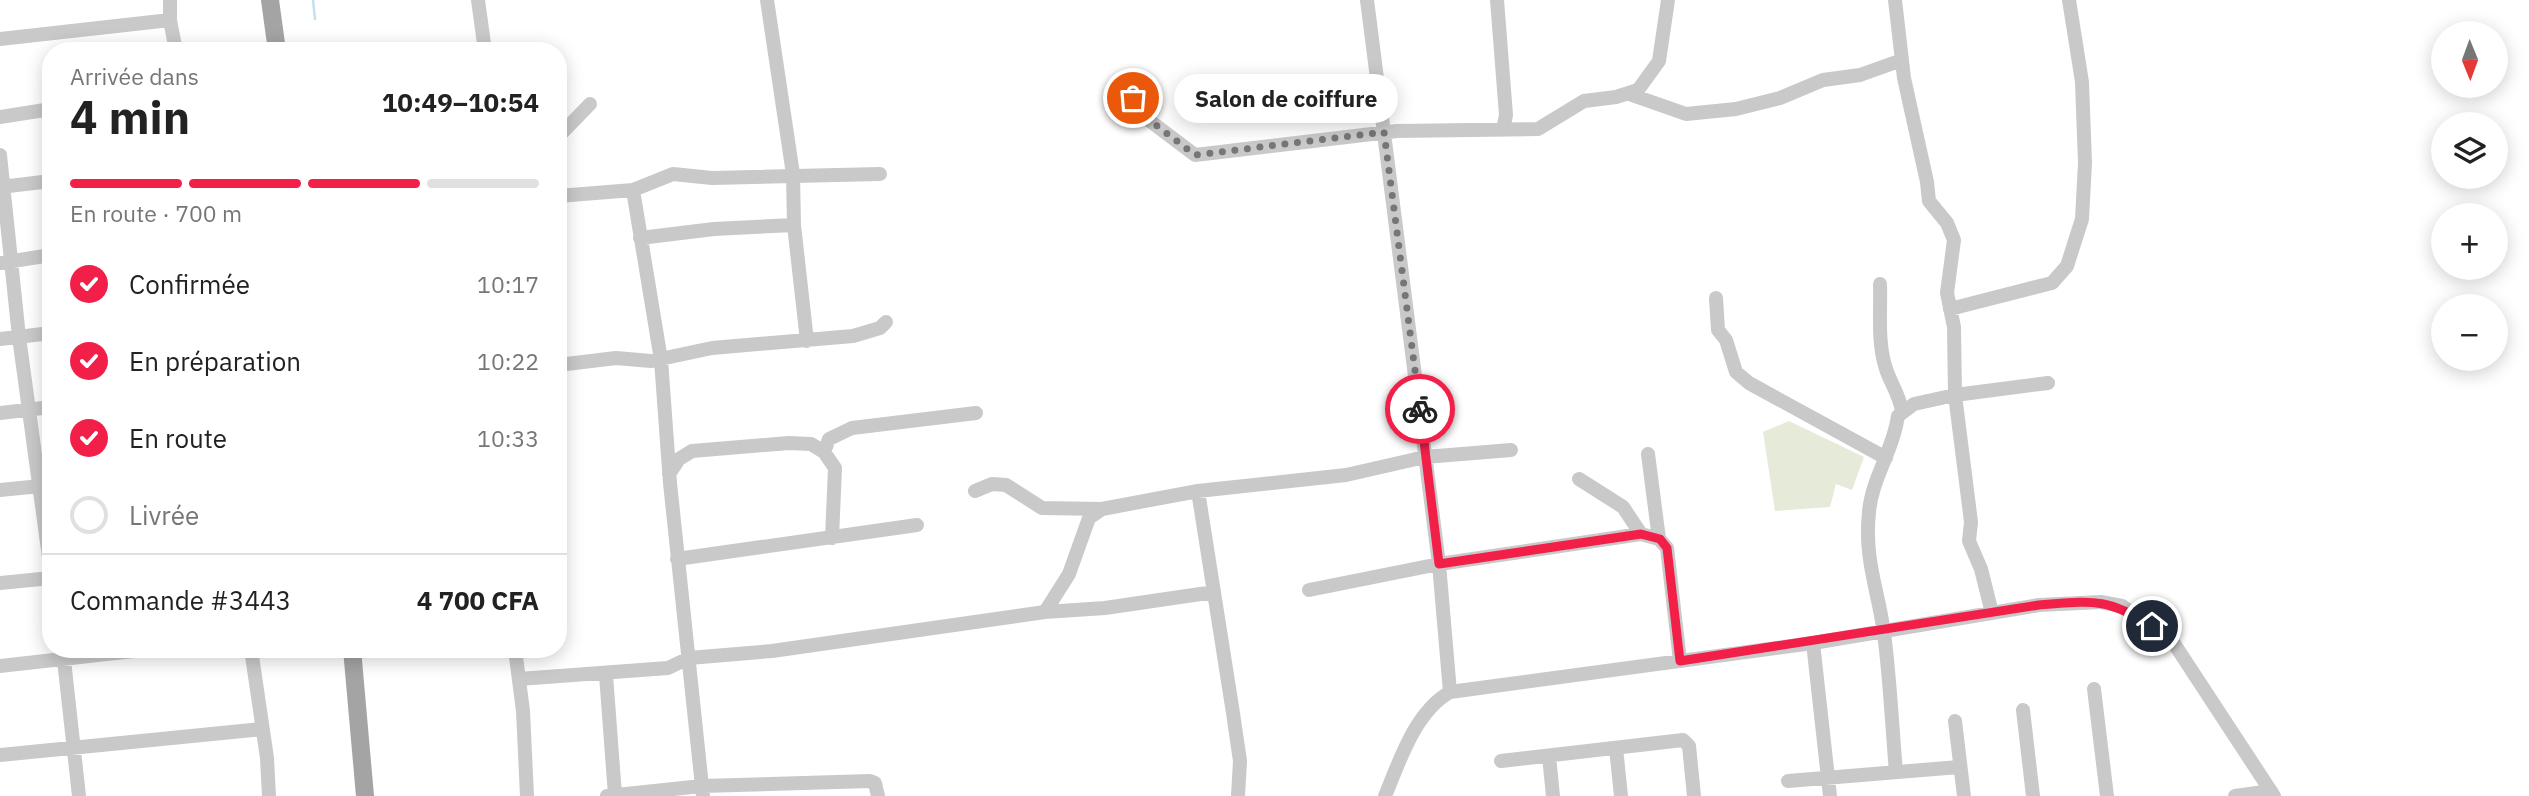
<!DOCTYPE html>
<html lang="fr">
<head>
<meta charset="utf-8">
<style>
  :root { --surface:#fff; --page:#f2f2f2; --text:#222; --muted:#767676; --line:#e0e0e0; --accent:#f21f49 }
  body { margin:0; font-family:"IBM Plex Sans",sans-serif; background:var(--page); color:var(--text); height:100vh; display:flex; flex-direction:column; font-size:26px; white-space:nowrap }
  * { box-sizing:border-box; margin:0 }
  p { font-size:23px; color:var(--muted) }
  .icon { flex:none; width:38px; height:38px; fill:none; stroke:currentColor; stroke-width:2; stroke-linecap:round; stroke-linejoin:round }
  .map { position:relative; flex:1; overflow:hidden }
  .sheet { position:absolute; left:42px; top:42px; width:525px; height:616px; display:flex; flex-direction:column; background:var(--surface); border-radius:28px; box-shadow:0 4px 18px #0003 }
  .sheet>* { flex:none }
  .needle { width:46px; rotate:179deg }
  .buttons { position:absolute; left:2431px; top:21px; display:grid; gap:14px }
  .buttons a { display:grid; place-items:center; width:77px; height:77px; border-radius:50%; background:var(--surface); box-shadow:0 4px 18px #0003; font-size:35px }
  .pin { position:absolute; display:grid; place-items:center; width:60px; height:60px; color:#fff; margin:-30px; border:4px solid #fff; border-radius:50%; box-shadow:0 2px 7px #0007 }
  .courier { position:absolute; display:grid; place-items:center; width:70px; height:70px; margin:-35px; border:5px solid #f21f49; border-radius:50%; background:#fff; color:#222; box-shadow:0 2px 9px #0007 }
  .bubble { position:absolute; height:49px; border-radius:24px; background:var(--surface); box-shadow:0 4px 18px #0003; font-size:23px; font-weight:800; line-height:49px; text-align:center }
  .summary em { font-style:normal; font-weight:800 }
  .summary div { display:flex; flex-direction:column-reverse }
  .summary { display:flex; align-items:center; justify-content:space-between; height:119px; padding:0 28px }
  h1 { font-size:46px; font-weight:800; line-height:52px }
  .bar { display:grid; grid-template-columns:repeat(4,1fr); gap:10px 7px; align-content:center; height:84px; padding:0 28px }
  .bar i { height:9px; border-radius:5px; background:var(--line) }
  .bar .on { background:var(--accent) }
  .bar p { grid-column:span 4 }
  .line { display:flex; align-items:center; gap:18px; padding:0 28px; border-top:2px solid var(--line) }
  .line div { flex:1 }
  ol { padding:0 28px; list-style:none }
  li { display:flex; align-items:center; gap:21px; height:77px }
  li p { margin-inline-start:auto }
  li .icon { padding:7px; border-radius:50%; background:var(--accent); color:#fff; stroke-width:4 }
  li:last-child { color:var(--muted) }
  li i { width:38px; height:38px; border:4px solid var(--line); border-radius:50% }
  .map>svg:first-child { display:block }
</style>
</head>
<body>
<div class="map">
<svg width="2529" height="796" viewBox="0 0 2529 796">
  <rect width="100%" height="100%" fill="#fff"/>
  <!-- green -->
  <path fill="#e5ebd8" d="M1789,421L1864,457L1852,490L1836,484L1830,507L1775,511L1763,432Z"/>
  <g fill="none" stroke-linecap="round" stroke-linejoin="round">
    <!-- stream -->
    <path stroke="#c2e2ed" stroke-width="2.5" d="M313,0L315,19"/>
    <!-- minor -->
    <path stroke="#c9c9c9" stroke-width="14" d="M170,0V20L176,51
      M478,0L485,51
      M767,0L793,174L794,225L807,341
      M1367,0L1439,564L1450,692
      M1497,0L1506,115L1503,130
      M1895,0L1904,78L1927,182L1929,201L1947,223L1954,240L1947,293L1954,327L1955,395L1914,404L1898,416C1893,451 1872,478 1869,512C1864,560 1878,589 1884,633C1890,679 1892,726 1896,772
      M0,39L170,20
      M1629,94L1686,114L1736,109L1780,98L1823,80L1860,75L1902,60
      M1133,98L1138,112L1195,155L1397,131L1538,129L1584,101L1616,97L1638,90L1659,61L1668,0
      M0,117L51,109
      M558,137L590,104
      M0,155L19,337L51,572
      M0,187L51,181
      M633,190L661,360L670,483L703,796
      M558,196L633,190L673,174L712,178L880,174
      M640,238L714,229L794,225
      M0,263L51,255
      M1880,284C1881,311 1877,342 1886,369C1891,384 1899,394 1902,411
      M558,294V295
      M1716,298L1718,330L1726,340L1736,372L1749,383L1886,458
      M1950,309L2052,283L2067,266L2082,219L2085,163L2082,82L2069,0
      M0,339L51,333
      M558,365L616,358L651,361L712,348L853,336L880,328L886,322
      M0,413L51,407
      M824,452L829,439L852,428L976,413
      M1648,454L1659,539
      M669,474L679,459L692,451L789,443L811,444L824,452L835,468L832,538
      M1579,479L1623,507L1641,534
      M0,490L51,485
      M975,491L992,484L1006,485L1042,508L1102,509L1198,491L1346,475L1425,457L1511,450
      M1198,491L1233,713L1240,761L1238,796
      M677,559L917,525
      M0,583L51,578
      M1309,590L1439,564L1641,534L1659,539L1667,548L1680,661
      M1045,612L1069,574L1089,518L1102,509
      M1992,613L1981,569L1969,541L1971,522L1955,395L2048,383
      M1813,643L1830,796
      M251,649L267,758L269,796
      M515,649L523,711L527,796
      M63,651L79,796
      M0,666L151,649
      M606,675L615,795
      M519,679L668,668L689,658L772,651L1045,612L1105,608L1214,592
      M2094,689L2107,796
      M2023,710L2033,796
      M1955,721L1964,796
      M1616,748L1621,796
      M0,755L262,729
      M1549,756L1553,796
      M1501,761L1683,740L1689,746L1694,796
      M1788,781L1959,767
      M607,796L702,786L870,781L875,783L878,796
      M1385,796C1400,760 1415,712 1450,692L1813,643L2039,605L2101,602L2122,606L2175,645L2274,796
      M2235,796L2271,791"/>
    <!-- major -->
    <path stroke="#a4a4a4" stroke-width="18" d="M270,0L277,51
      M352,649L365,796"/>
  </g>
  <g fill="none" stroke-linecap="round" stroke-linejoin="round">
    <!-- done -->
    <path stroke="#767676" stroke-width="7" stroke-dasharray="0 12.6" d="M1133,98L1139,112L1195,155L1384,132L1420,409"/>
    <!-- route -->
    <path stroke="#f21f49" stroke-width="9" d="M1420,409L1439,564L1641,534L1660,539L1667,548L1680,661L2039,605C2092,601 2106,597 2152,626"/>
  </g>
</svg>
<div class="buttons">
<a><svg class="needle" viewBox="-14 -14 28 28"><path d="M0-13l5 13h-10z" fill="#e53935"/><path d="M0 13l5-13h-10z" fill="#767676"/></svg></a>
<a><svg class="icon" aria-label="layers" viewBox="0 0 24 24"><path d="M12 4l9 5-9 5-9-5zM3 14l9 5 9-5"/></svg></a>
<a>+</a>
<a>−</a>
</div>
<div class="pin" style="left:1133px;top:98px;background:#ea580c"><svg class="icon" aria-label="bag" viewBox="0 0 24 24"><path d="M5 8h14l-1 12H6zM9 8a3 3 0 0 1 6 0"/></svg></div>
<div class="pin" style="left:2152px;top:626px;background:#1f2937"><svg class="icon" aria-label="home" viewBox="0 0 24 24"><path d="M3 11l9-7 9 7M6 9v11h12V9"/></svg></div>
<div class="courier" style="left:1420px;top:409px"><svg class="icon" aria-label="bike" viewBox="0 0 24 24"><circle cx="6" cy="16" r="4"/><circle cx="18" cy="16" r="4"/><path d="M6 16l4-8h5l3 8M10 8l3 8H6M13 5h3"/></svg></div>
<div class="bubble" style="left:1174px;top:74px;width:224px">Salon de coiffure</div>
<section class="sheet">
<div class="summary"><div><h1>4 min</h1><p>Arrivée dans</p></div><em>10:49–10:54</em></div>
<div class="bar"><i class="on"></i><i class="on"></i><i class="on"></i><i></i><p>En route · 700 m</p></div>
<ol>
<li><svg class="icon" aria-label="check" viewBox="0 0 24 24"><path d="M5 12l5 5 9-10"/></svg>Confirmée<p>10:17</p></li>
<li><svg class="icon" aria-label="check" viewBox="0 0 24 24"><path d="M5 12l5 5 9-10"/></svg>En préparation<p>10:22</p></li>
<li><svg class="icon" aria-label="check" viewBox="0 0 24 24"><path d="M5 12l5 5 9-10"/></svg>En route<p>10:33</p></li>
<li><i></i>Livrée</li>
</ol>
<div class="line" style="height:91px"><div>Commande #3443</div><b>4 700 CFA</b></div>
</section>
</div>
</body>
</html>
